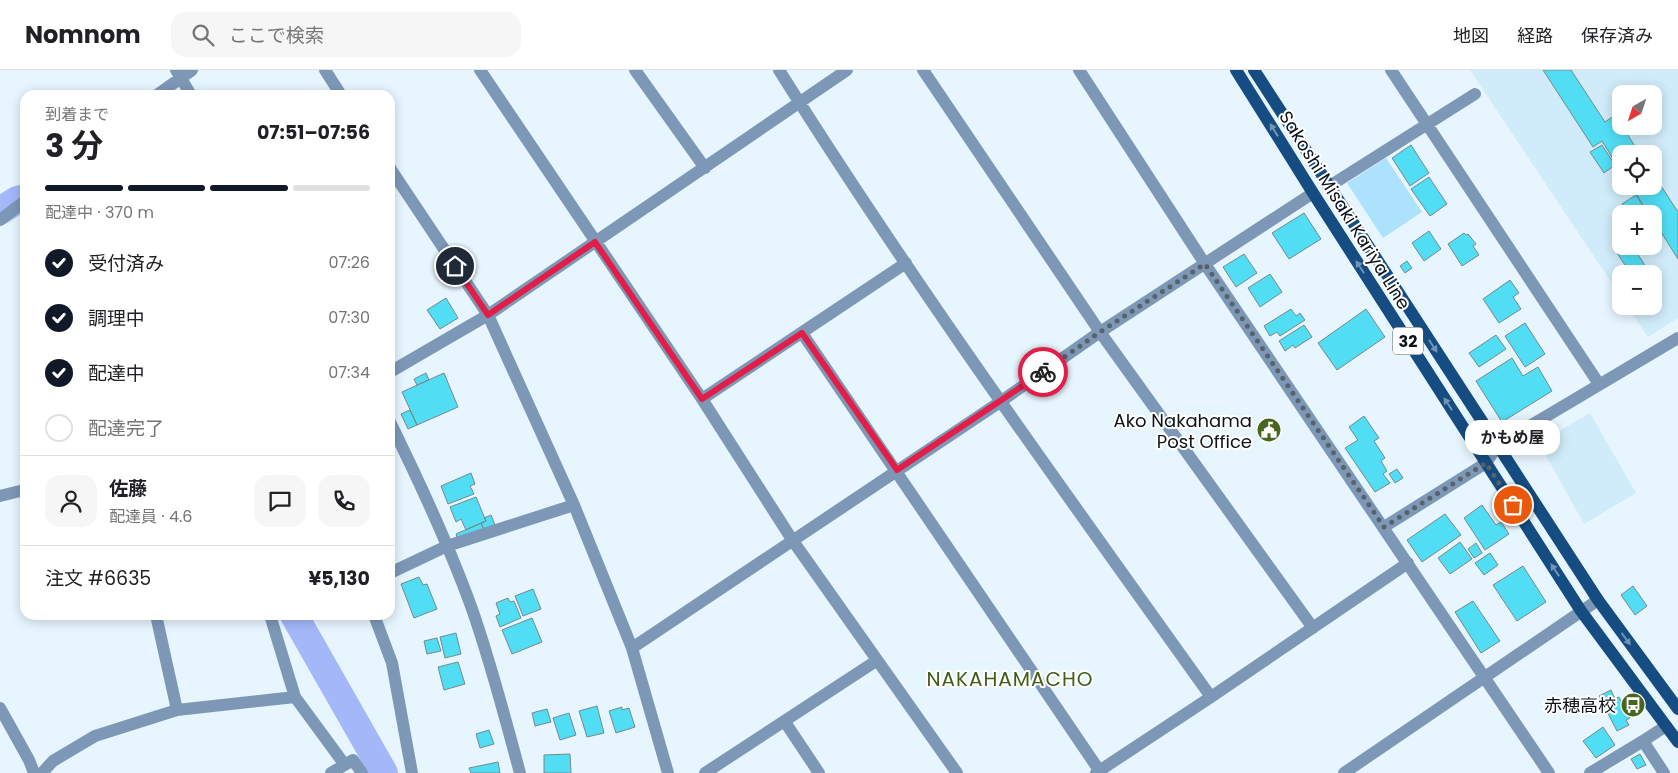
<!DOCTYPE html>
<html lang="ja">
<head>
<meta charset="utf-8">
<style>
  :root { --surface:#fff; --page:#f6f6f6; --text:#202124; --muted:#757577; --line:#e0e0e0; --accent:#111827 }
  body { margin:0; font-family:Poppins,"Noto Sans JP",sans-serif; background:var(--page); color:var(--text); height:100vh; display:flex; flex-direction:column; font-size:19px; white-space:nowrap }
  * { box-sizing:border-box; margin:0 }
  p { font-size:16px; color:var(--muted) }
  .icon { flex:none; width:28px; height:28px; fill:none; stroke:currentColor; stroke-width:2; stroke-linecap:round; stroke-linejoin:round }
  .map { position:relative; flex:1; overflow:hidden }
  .sheet { position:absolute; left:20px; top:20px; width:375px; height:530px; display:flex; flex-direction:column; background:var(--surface); border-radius:15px; box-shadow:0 2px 12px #0003 }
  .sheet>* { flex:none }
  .needle { width:32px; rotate:219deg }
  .controls { position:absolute; left:1612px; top:15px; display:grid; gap:10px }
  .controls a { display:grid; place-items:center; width:50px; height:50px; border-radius:10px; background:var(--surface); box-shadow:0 2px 12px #0003; font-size:25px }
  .pin { position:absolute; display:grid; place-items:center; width:42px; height:42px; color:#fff; margin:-21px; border:2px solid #fff; border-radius:50%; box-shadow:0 1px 5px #0007 }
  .courier { position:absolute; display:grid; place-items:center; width:50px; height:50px; margin:-25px; border:4px solid #e11d48; border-radius:50%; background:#fff; color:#222; box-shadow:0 1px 6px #0007 }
  .bubble { position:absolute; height:35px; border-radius:15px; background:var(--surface); box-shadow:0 2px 12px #0003; font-size:16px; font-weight:700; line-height:35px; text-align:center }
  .summary em { font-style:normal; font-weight:700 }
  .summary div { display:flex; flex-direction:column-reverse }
  .summary { display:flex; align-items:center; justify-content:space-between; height:85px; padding:0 25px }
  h1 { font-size:32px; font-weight:700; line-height:38px }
  .bar { display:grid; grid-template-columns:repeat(4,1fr); gap:8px 5px; align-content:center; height:60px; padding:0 25px }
  .bar i { height:6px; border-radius:4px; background:var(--line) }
  .bar .selected { background:var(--accent) }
  .bar p { grid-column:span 4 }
  .line { display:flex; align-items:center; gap:12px; padding:0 25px; border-top:1px solid var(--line) }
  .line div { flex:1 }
  .round { display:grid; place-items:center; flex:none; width:52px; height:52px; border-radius:15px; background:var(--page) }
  ol { padding:0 25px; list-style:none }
  li { display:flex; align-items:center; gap:15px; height:55px }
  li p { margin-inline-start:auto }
  li .icon { padding:5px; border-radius:50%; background:var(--accent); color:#fff; stroke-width:4 }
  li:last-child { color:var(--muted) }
  li i { width:28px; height:28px; border:2px solid var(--line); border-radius:50% }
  header { display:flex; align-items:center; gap:30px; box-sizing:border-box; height:70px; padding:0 25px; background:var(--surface); border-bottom:1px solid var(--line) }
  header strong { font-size:24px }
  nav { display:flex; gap:28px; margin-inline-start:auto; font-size:18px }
  .search { width:350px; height:45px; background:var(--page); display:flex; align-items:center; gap:12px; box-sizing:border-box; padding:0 18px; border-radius:15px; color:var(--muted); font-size:19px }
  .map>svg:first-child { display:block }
</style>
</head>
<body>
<header>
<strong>Nomnom</strong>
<div class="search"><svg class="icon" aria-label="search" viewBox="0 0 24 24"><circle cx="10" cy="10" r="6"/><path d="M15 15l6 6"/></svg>ここで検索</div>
<nav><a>地図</a><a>経路</a><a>保存済み</a></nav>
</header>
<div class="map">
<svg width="1678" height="703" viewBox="0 0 1678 703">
  <rect width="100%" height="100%" fill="#e6f5fe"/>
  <!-- built -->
  <path fill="#d0ebf9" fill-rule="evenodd" d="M1470,0H1678V248L1648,267L1627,236H1654V204H1621V227ZM1621,24H1654V56H1621ZM1621,84H1654V116H1621ZM1621,144H1654V176H1621Z
    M1590,343L1636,423L1584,454L1539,373Z"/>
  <!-- grass -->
  <path fill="#ade2fd" d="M1386,88L1422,142L1383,168L1347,113Z"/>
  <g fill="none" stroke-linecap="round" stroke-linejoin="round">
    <!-- river -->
    <path stroke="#a3b7f9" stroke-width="28" d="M0,141L17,130L25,128
      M294,545L384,703"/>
  </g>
  <!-- building -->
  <path fill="#51def5" stroke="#758a8d" d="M1543,0H1571L1605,52L1615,45L1640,84H1621V102L1602,71L1593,77Z
    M1411,75L1429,103L1410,116L1392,88Z
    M1602,75L1615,95L1604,103L1590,82Z
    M1654,105L1678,142V189L1654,151V144H1649L1631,116H1654Z
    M1429,107L1447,134L1430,146L1411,119Z
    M1636,125L1648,144H1629L1622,134Z
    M1304,143L1321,169L1289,189L1272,163Z
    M1429,161L1441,179L1424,191L1412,173Z
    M1464,163L1466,165L1468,164L1476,174L1473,176L1479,185L1462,196L1448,174Z
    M1627,176H1632L1651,204H1631L1617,183Z
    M1244,184L1257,203L1236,217L1223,197Z
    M1407,191L1412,198L1405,203L1400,196Z
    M1270,204L1282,222L1260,237L1248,218Z
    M1510,210L1519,223L1513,227L1521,239L1499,253L1483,229Z
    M446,228L458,248L440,259L427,240Z
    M1291,239L1296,246L1300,243L1305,250L1280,266L1277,262L1270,266L1264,256Z
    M1366,239L1385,267L1337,300L1318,273Z
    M1525,253L1545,284L1525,297L1505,266Z
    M1304,255L1312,267L1295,278L1293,275L1285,281L1279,271Z
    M1496,265L1506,279L1479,297L1469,283Z
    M1512,288L1523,306L1538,297L1552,321L1502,352L1476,311Z
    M426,303L429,310L417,315L414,309Z
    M444,303L458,337L417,355L402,322Z
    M410,340L417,355L408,359L401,344Z
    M1364,346L1379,368L1374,371L1385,388L1381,391L1387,401L1383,404L1390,413L1375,422L1345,378L1358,370L1349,357Z
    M1397,399L1403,408L1395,413L1389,404Z
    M471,403L475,414L470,416L474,424L448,434L441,416Z
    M476,427L486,451L466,460L461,449L456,452L450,437Z
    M1482,435L1496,455L1501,452L1509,464L1485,480L1464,448Z
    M1445,444L1461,465L1422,492L1407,470Z
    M491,445L495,455L484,460L481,453L486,451L484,448Z
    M481,453L484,460L458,470L456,464Z
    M1460,472L1472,489L1450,504L1438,488Z
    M1476,473L1482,483L1474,488L1468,479Z
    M1490,483L1498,495L1484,505L1475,493Z
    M1523,496L1546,532L1517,551L1493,515Z
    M419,507L423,515L427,514L437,539L414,548L401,514Z
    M1633,516L1647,536L1635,545L1621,525Z
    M533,519L541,539L523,546L515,526Z
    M508,528L510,532L514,531L521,548L500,557L496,546L500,544L496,533Z
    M1473,531L1500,571L1481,583L1455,542Z
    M532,548L542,572L512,584L502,560Z
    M456,563L461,584L445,588L440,567Z
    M437,568L441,581L427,584L424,571Z
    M458,592L465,614L444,620L438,597Z
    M1611,620L1615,629L1619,627L1630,648L1626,650L1629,655L1617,661L1599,626Z
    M597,636L604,663L587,667L579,641Z
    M622,637V640L629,638L635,657L616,663L609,641Z
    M547,639L551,652L535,656L532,643Z
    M569,643L576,665L560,670L553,648Z
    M1603,657L1615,675L1596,688L1583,671Z
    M489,660L494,674L480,678L476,664Z
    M570,684L571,703H544V685Z
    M1640,684L1646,695L1637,699L1631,689Z
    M498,692L500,703H471L469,698Z"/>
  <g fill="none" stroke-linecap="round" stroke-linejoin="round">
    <!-- minor -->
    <path stroke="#7d98b7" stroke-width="12" d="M176,0L191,25
      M325,0L341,25
      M480,0L702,329L793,471L957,703
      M635,0L705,98
      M779,0C914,215 1064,421 1211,627
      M923,0L1100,262L1313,558
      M1079,0L1205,194L1549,703
      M1391,0L1599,314
      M157,25L192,0
      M390,98L488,245L574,435L632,578L668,703
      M1328,117L1475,24
      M0,150L25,131
      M802,263L1101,703
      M390,302L488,245L847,0
      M702,329L906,193
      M390,352C420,413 449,475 472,539C491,593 505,648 520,703
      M0,426L20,421L25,423
      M1384,457L1486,393L1498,375L1678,268
      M390,503L447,476L574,435
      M156,545L177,640
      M270,545L295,627L345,695
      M374,545L392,593L412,703
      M632,578L1000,332L1100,262L1313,123
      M0,638L29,690L34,703
      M785,652L819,703
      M1643,671L1666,656
      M42,703L53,691L95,666L177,640L295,627
      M331,703L353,690L362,703
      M705,703L876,591
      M1096,703L1211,627L1408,493
      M1344,703L1598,530
      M1590,703L1643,671L1664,703"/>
    <!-- major -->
    <path stroke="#154c81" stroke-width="12" d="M1236,0L1313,123L1581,541L1678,672
      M1254,0L1598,530L1678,639"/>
  </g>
  <!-- one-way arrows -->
  <defs><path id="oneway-solid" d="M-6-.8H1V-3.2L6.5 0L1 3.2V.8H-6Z" transform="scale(1.25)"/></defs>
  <g fill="#7394b3">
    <use href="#oneway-solid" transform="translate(1274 60) rotate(-122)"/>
    <use href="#oneway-solid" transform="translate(1360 197) rotate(-123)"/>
    <use href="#oneway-solid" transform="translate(1433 276) rotate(57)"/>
    <use href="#oneway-solid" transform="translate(1448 334) rotate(-123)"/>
    <use href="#oneway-solid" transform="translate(1555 500) rotate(-123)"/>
    <use href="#oneway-solid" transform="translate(1626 569) rotate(54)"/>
  </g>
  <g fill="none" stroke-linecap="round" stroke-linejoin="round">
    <!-- done -->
    <path stroke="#596268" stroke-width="5" stroke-dasharray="0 9" d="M1043,302L1100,262L1205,194L1384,457L1486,393L1513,435"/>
    <!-- route -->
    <path stroke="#e11d48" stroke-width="6" d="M455,196L488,245L595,172L702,329L802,263L897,400L1043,302"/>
  </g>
  <!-- icons -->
  <defs>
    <symbol id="civic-disc" viewBox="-11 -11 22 22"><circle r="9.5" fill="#49671c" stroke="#fff"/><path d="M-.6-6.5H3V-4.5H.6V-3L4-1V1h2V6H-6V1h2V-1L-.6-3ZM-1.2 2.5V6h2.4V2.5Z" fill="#fff"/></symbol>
    <symbol id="bus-disc" viewBox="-11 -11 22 22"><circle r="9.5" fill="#49671c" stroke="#fff"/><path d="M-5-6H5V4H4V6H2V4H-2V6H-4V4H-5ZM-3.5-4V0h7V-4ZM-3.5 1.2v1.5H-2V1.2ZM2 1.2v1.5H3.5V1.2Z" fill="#fff"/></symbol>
  </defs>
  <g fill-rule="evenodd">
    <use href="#civic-disc" x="1255" y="346" width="28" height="28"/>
    <use href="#bus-disc" x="1619" y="621" width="28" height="28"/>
  </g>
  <g text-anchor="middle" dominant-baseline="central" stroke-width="4" stroke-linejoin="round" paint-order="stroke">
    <!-- shield labels -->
    <rect fill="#fff" stroke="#565a5d" stroke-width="1" x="1393" y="257.5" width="30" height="27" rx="4"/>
    <g font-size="16" font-weight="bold" fill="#0d1317">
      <text x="1408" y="271">32</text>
    </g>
    <!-- street labels -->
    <g font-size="18" fill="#0d1317" stroke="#fff">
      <text transform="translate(1345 140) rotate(58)">Sakoshi Misaki Kariya Line</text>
    </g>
    <!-- poi labels -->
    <g font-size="18" fill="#0d1317" stroke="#fff" text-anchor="end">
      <text x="1252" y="350">Ako Nakahama<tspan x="1252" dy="21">Post Office</tspan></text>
      <text x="1616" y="635">赤穂高校</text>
    </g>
    <!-- quarter labels -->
    <g font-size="20" letter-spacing="1" fill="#435e1a" stroke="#fff">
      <text x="1010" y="609">NAKAHAMACHO</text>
    </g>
  </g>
</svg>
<div class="controls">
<a><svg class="needle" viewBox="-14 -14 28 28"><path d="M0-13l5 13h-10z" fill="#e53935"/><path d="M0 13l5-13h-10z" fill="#757577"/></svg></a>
<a><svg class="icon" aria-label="locate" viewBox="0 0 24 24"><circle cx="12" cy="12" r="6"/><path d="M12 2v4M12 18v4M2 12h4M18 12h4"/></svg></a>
<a>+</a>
<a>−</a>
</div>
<div class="pin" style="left:1513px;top:435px;background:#ea580c"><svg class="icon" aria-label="bag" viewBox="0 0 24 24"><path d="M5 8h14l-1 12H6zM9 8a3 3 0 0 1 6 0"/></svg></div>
<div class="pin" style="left:455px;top:196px;background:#1f2937"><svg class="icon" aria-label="home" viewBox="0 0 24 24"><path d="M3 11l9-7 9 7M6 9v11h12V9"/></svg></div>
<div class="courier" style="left:1043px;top:302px"><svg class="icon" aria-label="bike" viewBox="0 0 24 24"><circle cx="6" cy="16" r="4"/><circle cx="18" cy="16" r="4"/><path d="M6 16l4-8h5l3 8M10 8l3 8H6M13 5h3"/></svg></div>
<div class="bubble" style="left:1465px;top:350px;width:95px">かもめ屋</div>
<section class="sheet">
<div class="summary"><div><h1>3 分</h1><p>到着まで</p></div><em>07:51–07:56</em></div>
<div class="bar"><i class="selected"></i><i class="selected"></i><i class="selected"></i><i></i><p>配達中 · 370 m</p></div>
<ol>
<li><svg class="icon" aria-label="check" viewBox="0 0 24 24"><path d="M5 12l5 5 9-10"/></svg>受付済み<p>07:26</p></li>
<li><svg class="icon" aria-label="check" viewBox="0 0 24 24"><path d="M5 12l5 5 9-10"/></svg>調理中<p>07:30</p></li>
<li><svg class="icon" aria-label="check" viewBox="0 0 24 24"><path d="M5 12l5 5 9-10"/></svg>配達中<p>07:34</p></li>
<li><i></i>配達完了</li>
</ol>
<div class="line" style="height:90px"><a class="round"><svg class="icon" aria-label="person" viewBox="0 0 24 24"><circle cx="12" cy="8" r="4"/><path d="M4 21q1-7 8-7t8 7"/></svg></a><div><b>佐藤</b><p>配達員 · 4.6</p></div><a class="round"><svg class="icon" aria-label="chat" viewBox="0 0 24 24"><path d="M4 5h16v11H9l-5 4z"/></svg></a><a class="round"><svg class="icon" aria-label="phone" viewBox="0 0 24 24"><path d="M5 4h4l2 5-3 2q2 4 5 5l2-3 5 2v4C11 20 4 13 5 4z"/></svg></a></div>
<div class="line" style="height:65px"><div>注文 #6635</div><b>¥5,130</b></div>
</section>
</div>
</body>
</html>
